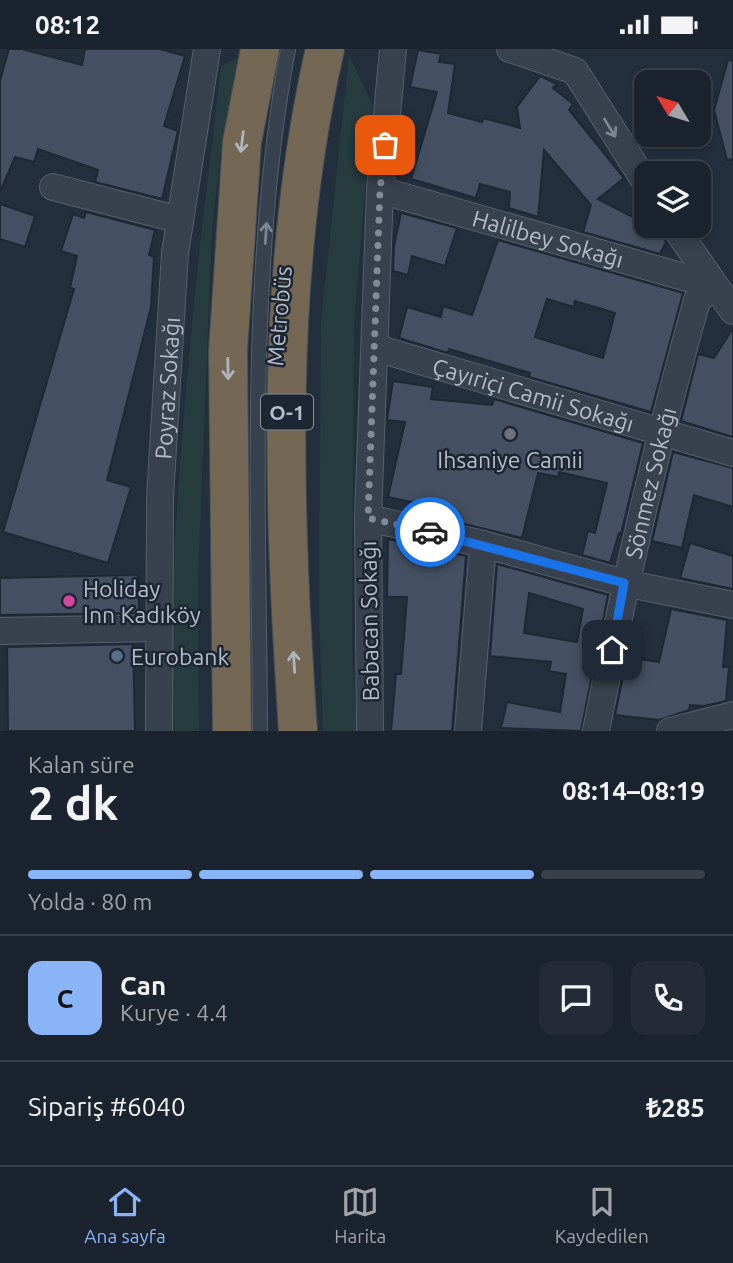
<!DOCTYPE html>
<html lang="tr">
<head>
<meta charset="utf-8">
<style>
  :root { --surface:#1b232e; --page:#242b36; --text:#f1f3f6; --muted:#a0a4aa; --line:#39404a; --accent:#8ab4f8 }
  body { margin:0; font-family:Ubuntu,sans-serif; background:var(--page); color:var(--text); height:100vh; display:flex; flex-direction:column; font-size:26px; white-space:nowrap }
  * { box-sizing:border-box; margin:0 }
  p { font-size:23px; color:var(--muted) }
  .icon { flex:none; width:38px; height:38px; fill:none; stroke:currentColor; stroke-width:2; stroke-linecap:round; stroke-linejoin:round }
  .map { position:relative; height:682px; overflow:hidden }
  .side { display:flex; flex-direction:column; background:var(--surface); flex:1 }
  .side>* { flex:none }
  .needle { width:46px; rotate:308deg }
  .tools { position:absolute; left:634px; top:21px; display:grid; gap:14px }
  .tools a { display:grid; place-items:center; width:77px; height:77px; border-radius:14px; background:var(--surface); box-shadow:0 4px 10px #0003,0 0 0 2px var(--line); font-size:35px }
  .pin { position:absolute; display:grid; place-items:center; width:60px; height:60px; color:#fff; margin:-30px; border-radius:14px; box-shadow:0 4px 10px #0006 }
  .courier { position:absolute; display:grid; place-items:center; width:70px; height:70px; margin:-35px; border:5px solid #1a73e8; border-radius:50%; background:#fff; color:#222; box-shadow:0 2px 9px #0007 }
  .head em { font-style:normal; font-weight:700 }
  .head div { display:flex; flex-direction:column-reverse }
  .head { display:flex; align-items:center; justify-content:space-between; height:119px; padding:0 28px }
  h1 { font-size:46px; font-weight:700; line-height:52px }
  .bar { display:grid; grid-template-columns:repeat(4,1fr); gap:10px 7px; align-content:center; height:84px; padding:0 28px }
  .bar i { height:9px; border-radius:5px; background:var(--line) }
  .bar .on { background:var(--accent) }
  .bar p { grid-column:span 4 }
  .line { display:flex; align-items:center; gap:18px; padding:0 28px; border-top:2px solid var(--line) }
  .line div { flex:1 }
  .round { display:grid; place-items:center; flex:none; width:74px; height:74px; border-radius:14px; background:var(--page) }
  .status { display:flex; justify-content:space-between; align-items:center; height:49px; padding:0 35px; background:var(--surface); direction:ltr }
  .status svg { height:19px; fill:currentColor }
  .tab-bar { display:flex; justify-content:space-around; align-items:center; height:98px; border-top:2px solid var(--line); background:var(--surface); font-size:19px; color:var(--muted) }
  .tab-bar a { display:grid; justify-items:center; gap:4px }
  .tab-bar .on { color:var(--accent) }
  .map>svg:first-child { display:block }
</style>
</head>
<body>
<div class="status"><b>08:12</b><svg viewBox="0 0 49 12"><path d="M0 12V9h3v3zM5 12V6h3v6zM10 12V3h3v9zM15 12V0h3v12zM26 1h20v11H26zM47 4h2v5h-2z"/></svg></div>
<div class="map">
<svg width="733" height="682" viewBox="0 0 733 682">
  <rect width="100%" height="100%" fill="#242f3e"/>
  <!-- green -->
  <path fill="#263c3f" d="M349,6L372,55L354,279L352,603L357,682H323L319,560L321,273Z
    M240,8L220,110L212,181L198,525L199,682H173L171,548L182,386L195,240L221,17Z"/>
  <!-- building -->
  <path fill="#455162" stroke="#1f2835" stroke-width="2" fill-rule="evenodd" d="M9,0H22L82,16L85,0H160L185,7L164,77L178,82L162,150L95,133L98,121L38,100L34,113L15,108L0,143V31Z
    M418,1L441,5L439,13L455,15L448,64L482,73L483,69L520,79L517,58L540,27L557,35L553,39L573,55L569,61L624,129L598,150L660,182L666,193L660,205L583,183L591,156L544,101L538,168L509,159L510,143L480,135L476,149L411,130L437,43L410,38Z
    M728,11L733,12V110L727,111L714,61Z
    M0,155L35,167L25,198L0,190Z
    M86,163L155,181L149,206L154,208L151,258L107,431L131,438L108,514L3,483L74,240L70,239L77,207L61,202L73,165L84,169Z
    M401,164L457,179L445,217L412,207L408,226L393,222L394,197Z
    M498,191L683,244L651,363L529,328L530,324L449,300L448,304L399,289L407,258L441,268L443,257L472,266ZM547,250L574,258L575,252L615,264L603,309L535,288Z
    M733,279V388L681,372L698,305L714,309Z
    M393,332L433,338L431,350L492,356L494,350L643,394L621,485L619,484L610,514L582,506L588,482L595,484L607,434L559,423L558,428L538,424L522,489L419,464L421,455L388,448L405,373L387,371Z
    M673,403L733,419V458L694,446L682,499L652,492Z
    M388,490L466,507L452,682H391L396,625H401L407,548H387Z
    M690,494L733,507V540L680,529Z
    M497,515L608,546L581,682L501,679L507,653L560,663L566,625L549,622L551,613L490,607ZM529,544L583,560L577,593L524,584Z
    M138,526L139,564L0,566V529Z
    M671,560L727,571L723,618H729L726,652L704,657L690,656L689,661L659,671L615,666L627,608L659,613Z
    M133,595L135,682H8L7,598Z"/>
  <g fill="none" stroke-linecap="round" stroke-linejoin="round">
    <defs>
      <path id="lane" d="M260,682C259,455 247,225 288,0"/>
      <g id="street">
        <path d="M510,0L575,22L646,134"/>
        <path d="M53,138L180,171"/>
        <path id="s1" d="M380,141L715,237"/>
        <path d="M674,177L733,262"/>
        <path id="s2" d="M376,299L733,404"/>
        <path d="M368,469L483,495L624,534L733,556"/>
        <path d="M0,582L158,579"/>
        <path id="s3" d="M159,682L160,448L175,204L207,0"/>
        <path d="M370,682L368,469L380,141L393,0"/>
        <path d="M468,682L483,495"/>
        <path id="s4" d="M596,682C624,536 657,394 697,251L715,237"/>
        <path d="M670,682L733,666"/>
      </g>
      <path id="highway" d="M232,682L228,302L242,93L260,0
        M298,682C283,455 274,223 325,0"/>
    </defs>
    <!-- lane casing -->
    <use href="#lane" stroke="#565f6c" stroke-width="16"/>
    <!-- street casing -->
    <use href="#street" stroke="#565f6c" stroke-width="28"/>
    <!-- highway casing -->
    <use href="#highway" stroke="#434c59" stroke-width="40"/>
    <!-- lane -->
    <use href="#lane" stroke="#38414e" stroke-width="14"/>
    <!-- street -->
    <use href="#street" stroke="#38414e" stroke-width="26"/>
    <!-- highway -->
    <use href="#highway" stroke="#746855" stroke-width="38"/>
  </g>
  <!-- one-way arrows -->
  <defs><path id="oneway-shaft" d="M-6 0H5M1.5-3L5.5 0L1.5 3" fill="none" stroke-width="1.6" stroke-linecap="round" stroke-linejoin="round" transform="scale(1.75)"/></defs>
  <g stroke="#7c8592">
    <use href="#oneway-shaft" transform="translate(610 79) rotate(58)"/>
    <use href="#oneway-shaft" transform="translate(266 184) rotate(-86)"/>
  </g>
  <g stroke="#aeb4bd">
    <use href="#oneway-shaft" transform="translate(242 93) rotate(97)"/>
    <use href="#oneway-shaft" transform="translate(228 320) rotate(89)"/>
    <use href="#oneway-shaft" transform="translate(294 613) rotate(-94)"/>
  </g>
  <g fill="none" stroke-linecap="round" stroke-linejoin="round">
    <!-- done -->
    <path stroke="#828b98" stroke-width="7" stroke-dasharray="0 12.6" d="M385,96L380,141L368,469L430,483"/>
    <!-- route -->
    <path stroke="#1a73e8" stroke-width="9" d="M430,483L624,534L612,601"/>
  </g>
  <!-- markers -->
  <circle fill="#6b7280" stroke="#1d2633" stroke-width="2.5" cx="510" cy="385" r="7"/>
  <circle fill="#d1479c" stroke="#1d2633" stroke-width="2.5" cx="69" cy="552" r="7"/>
  <circle fill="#5c6f8a" stroke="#1d2633" stroke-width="2.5" cx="117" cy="607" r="7"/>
  <g text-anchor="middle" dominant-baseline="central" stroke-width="5" stroke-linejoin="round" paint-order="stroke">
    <!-- shield labels -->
    <rect fill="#1d2633" stroke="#878f9c" stroke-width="2" x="261" y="345.5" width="52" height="35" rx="5"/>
    <g font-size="21" font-weight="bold" fill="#b4bcc9">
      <text x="287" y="363">O-1</text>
    </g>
    <!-- street labels -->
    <g font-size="23" fill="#b4bcc9" stroke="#1d2633">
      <text stroke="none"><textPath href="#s1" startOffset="175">Halilbey Sokağı</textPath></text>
      <text transform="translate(279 267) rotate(-85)">Metrobüs</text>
      <text stroke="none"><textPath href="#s3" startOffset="343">Poyraz Sokağı</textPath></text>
      <text stroke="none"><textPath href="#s2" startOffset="164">Çayıriçi Camii Sokağı</textPath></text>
      <text stroke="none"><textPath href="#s4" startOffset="254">Sönmez Sokağı</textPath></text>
      <text transform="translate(369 572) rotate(-91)">Babacan Sokağı</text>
    </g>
    <!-- poi labels -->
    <g font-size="23" fill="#b4bcc9" stroke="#1d2633" text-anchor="start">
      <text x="510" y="410" text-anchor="middle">Ihsaniye Camii</text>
      <text x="83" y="539">Holiday<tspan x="83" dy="26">Inn Kadıköy</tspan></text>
      <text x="131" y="607">Eurobank</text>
    </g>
  </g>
</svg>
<div class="tools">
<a><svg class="needle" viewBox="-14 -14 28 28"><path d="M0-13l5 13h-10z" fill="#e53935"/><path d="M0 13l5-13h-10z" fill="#a0a4aa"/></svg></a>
<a><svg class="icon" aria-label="layers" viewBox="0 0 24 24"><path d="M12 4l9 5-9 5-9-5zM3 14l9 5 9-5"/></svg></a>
</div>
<div class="pin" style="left:385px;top:96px;background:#ea580c"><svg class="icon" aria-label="bag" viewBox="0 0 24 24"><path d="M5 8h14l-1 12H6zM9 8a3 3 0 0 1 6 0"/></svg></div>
<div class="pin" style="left:612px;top:601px;background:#1f2937"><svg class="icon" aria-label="home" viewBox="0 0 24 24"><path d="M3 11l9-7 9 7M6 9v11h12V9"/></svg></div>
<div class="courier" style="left:430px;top:483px"><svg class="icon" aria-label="car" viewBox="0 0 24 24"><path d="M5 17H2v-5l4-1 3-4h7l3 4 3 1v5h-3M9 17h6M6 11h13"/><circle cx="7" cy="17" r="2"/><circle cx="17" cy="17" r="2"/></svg></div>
</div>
<section class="side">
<div class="head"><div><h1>2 dk</h1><p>Kalan süre</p></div><em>08:14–08:19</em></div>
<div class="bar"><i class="on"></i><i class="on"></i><i class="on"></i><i></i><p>Yolda · 80 m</p></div>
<div class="line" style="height:126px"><b class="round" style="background:var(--accent);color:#111">C</b><div><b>Can</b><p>Kurye · 4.4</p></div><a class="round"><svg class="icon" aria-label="chat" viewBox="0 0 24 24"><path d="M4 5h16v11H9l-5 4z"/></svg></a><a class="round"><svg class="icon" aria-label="phone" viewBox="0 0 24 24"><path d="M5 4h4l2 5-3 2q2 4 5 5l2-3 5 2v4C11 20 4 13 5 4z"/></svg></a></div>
<div class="line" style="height:91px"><div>Sipariş #6040</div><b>₺285</b></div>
</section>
<nav class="tab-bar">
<a class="on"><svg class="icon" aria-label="home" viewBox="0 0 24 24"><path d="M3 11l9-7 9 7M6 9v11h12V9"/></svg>Ana sayfa</a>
<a><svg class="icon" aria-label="map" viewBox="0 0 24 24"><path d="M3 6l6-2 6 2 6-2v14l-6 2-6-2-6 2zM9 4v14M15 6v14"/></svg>Harita</a>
<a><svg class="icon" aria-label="saved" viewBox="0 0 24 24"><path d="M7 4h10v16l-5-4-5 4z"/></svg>Kaydedilen</a>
</nav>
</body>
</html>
